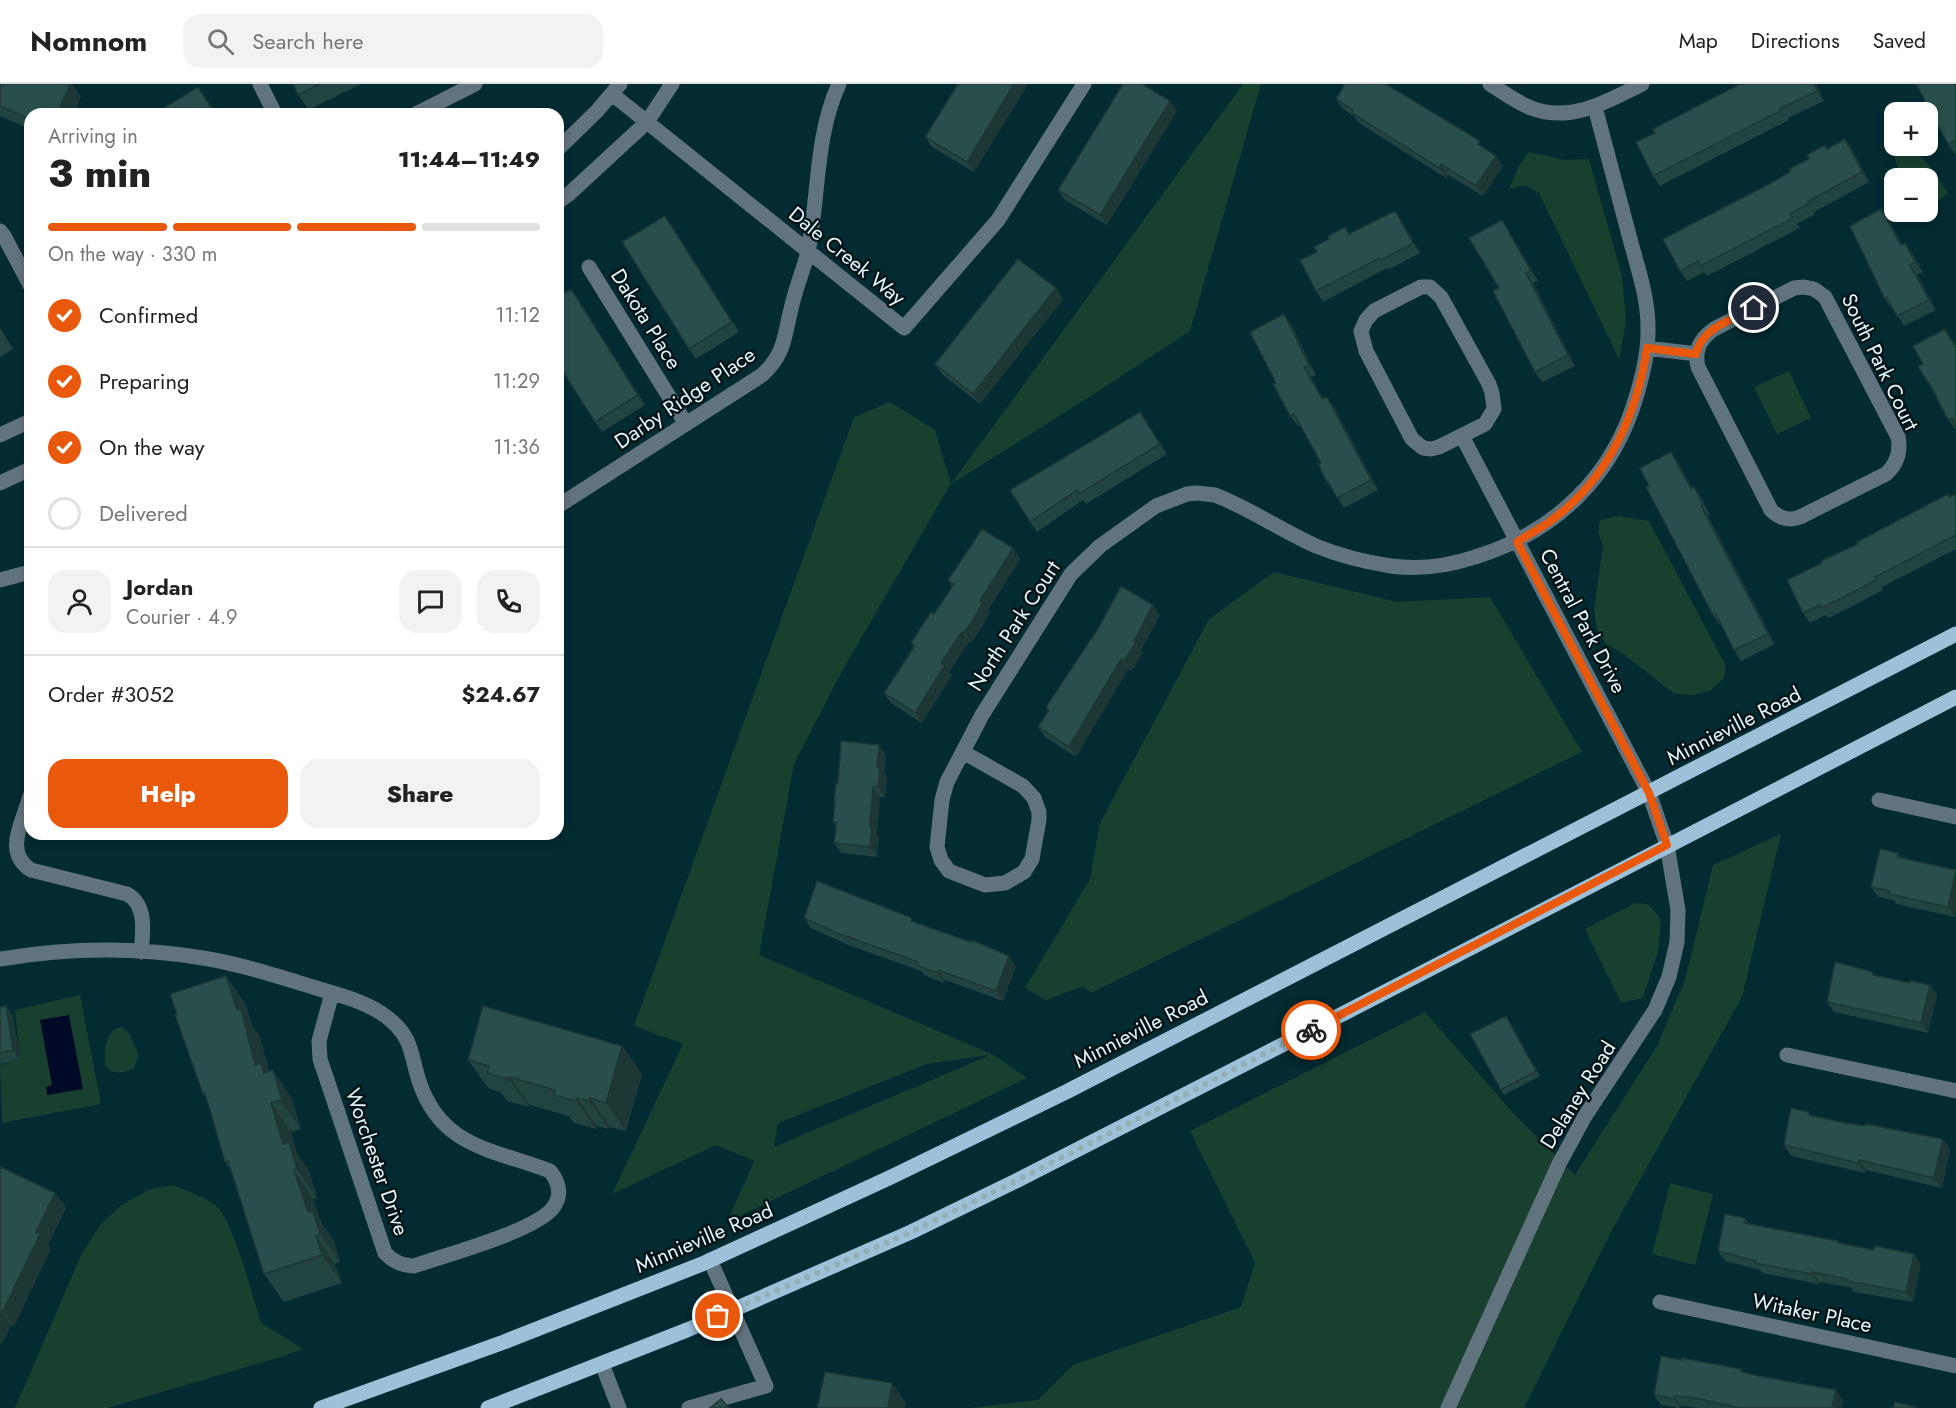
<!DOCTYPE html>
<html lang="en">
<head>
<meta charset="utf-8">
<style>
  :root { --surface:#fff; --page:#f2f2f2; --text:#222; --muted:#767676; --line:#e0e0e0; --accent:#ea580c }
  body { margin:0; font-family:Jost,sans-serif; background:var(--page); color:var(--text); height:100vh; display:flex; flex-direction:column; font-size:22px; white-space:nowrap }
  * { box-sizing:border-box; margin:0 }
  p { font-size:20px; color:var(--muted) }
  .icon { flex:none; width:33px; height:33px; fill:none; stroke:currentColor; stroke-width:2; stroke-linecap:round; stroke-linejoin:round }
  .map { position:relative; flex:1; overflow:hidden }
  .panel { position:absolute; left:24px; top:24px; width:540px; height:732px; display:flex; flex-direction:column; background:var(--surface); border-radius:18px; box-shadow:0 3px 9px #0003 }
  .panel>* { flex:none }
  .fabs { position:absolute; left:1884px; top:18px; display:grid; gap:12px }
  .fabs a { display:grid; place-items:center; width:54px; height:54px; border-radius:12px; background:var(--surface); box-shadow:0 3px 9px #0003; font-size:30px }
  .pin { position:absolute; display:grid; place-items:center; width:51px; height:51px; color:#fff; margin:-26px; border:3px solid #fff; border-radius:50%; box-shadow:0 2px 6px #0007 }
  .courier { position:absolute; display:grid; place-items:center; width:60px; height:60px; margin:-30px; border:4px solid #ea580c; border-radius:50%; background:#fff; color:#222; box-shadow:0 2px 8px #0007 }
  .overview em { font-style:normal; font-weight:800 }
  .overview div { display:flex; flex-direction:column-reverse }
  .overview { display:flex; align-items:center; justify-content:space-between; height:102px; padding:0 24px }
  h1 { font-size:39px; font-weight:800; line-height:45px }
  .bar { display:grid; grid-template-columns:repeat(4,1fr); gap:9px 6px; align-content:center; height:72px; padding:0 24px }
  .bar i { height:8px; border-radius:4px; background:var(--line) }
  .bar .selected { background:var(--accent) }
  .bar p { grid-column:span 4 }
  .line { display:flex; align-items:center; gap:15px; padding:0 24px; border-top:2px solid var(--line) }
  .line div { flex:1 }
  .round { display:grid; place-items:center; flex:none; width:63px; height:63px; border-radius:18px; background:var(--page) }
  ol { padding:0 24px; list-style:none }
  li { display:flex; align-items:center; gap:18px; height:66px }
  li p { margin-inline-start:auto }
  li .icon { padding:6px; border-radius:50%; background:var(--accent); color:#fff; stroke-width:4 }
  li:last-child { color:var(--muted) }
  li i { width:33px; height:33px; border:3px solid var(--line); border-radius:50% }
  .cta { display:flex; gap:12px; margin-top:auto; padding:12px 24px }
  .cta a { flex:1; height:69px; border-radius:18px; background:var(--accent); color:#fff; font-size:24px; font-weight:800; line-height:69px; text-align:center }
  .cta a+a { background:var(--page); color:var(--text) }
  header { display:flex; align-items:center; gap:36px; box-sizing:border-box; height:84px; padding:0 30px; background:var(--surface); border-bottom:2px solid var(--line) }
  header strong { font-size:28px }
  nav { display:flex; gap:33px; margin-inline-start:auto; font-size:21px }
  .search { width:420px; height:54px; background:var(--page); display:flex; align-items:center; gap:15px; box-sizing:border-box; padding:0 21px; border-radius:18px; color:var(--muted); font-size:22px }
  .map>svg:first-child { display:block }
</style>
</head>
<body>
<header>
<strong>Nomnom</strong>
<div class="search"><svg class="icon" aria-label="search" viewBox="0 0 24 24"><circle cx="10" cy="10" r="6"/><path d="M15 15l6 6"/></svg>Search here</div>
<nav><a>Map</a><a>Directions</a><a>Saved</a></nav>
</header>
<div class="map">
<svg width="1956" height="1324" viewBox="0 0 1956 1324">
  <rect width="100%" height="100%" fill="#022b32"/>
  <!-- green -->
  <path fill="#18402f" fill-rule="evenodd" d="M1243,0H1261L1190,247L1094,310L950,401L841,589L794,680L759,871L992,970L1027,994L727,1138L754,1077L716,1061L612,1110L683,960L634,942L854,333L890,318L935,346L951,400ZM988,971V972L774,1063L778,1039L927,980Z
    M1902,62C1922,65 1937,93 1948,109L1936,119L1928,118V94H1904L1897,82L1893,66Z
    M1529,68L1565,76L1589,75L1622,192L1626,237L1619,275L1539,109L1525,101L1509,105L1519,82Z
    M1789,287L1811,334L1777,350L1754,303Z
    M1619,432L1649,437L1726,582L1724,594L1710,607L1693,611L1673,609L1622,569L1606,560L1597,546L1594,526L1603,462L1598,448L1600,436Z
    M1274,488L1397,518L1490,513L1582,668L1091,909L1083,902L1046,916L1025,904L1090,795L1100,739L1209,535Z
    M1781,750L1742,913L1612,1146L1524,1324H970L1038,1316L1073,1281L1241,1223L1255,1179L1190,1047L1425,928L1514,1030L1575,1091L1657,962L1685,896L1713,781Z
    M1635,819L1648,820L1661,835L1658,867L1643,914L1621,919L1585,845Z
    M80,911L101,1020L2,1039L0,981L20,976L15,926Z
    M122,943L129,949L139,971L134,984C123,990 113,991 105,981C104,967 105,945 122,943Z
    M1670,1099L1713,1110L1695,1181L1652,1170Z
    M172,1101C187,1107 205,1112 217,1123C234,1139 253,1214 261,1239L303,1265L277,1274L108,1324H15L82,1169L101,1140L120,1122L148,1106Z"/>
  <!-- water -->
  <path fill="#000925" d="M69,931L83,1005L47,1011L46,1003L52,1001L40,936Z"/>
  <g fill="none" stroke-linecap="round" stroke-linejoin="round">
    <!-- minor -->
    <path stroke="#61737e" stroke-width="15" d="M260,0L275,30
      M1490,0C1503,8 1516,18 1531,24C1571,39 1606,18 1642,0
      M612,10L904,244L998,136L1084,0
      M416,30L475,0
      M558,65L597,27L620,0
      M558,118L569,110L647,38L672,0
      M0,147L4,152L30,201
      M589,183L686,340
      M1421,203H1430L1441,213L1489,300L1492,309L1494,325L1485,340L1439,363L1431,365L1423,364L1412,355L1366,267L1361,247L1366,236L1374,227Z
      M1804,203L1814,205L1825,213L1898,353C1901,368 1897,380 1886,390L1800,433C1789,437 1780,435 1771,426L1698,283C1694,266 1700,255 1714,245L1794,204Z
      M1647,264L1697,270
      M0,351L30,337
      M0,399L30,385
      M558,422L762,291C785,270 784,253 791,225C795,206 803,187 808,168C819,113 815,52 839,0
      M0,496L30,488
      M963,668L1023,702L1034,714L1039,728V736L1032,775L1024,788L1005,799L985,801L949,787L941,776L937,763L942,716L947,698L982,631L1071,490L1100,462L1156,422L1187,410L1197,409L1215,411C1251,425 1282,447 1316,462C1340,472 1365,478 1391,482C1420,486 1448,482 1475,473C1556,448 1614,392 1637,310C1643,290 1648,269 1648,248C1649,216 1638,185 1630,155C1618,111 1607,67 1595,23
      M30,712C23,738 3,768 31,786L127,810C147,821 143,848 141,868
      M1879,716L1956,733
      M0,875C66,864 137,863 203,874C240,880 277,892 313,903C338,911 367,917 388,934C413,954 410,969 419,997C441,1064 493,1065 550,1087C559,1098 563,1112 552,1125C532,1148 445,1171 414,1182C401,1181 394,1178 385,1169L320,975L319,957L332,909
      M1787,971L1956,1007
      M1660,1218L1956,1282
      M602,1280L619,1324
      M689,1324L766,1302L710,1176
      M1448,1324L1559,1080L1585,1032L1655,926L1669,893L1677,858L1678,826L1667,761L1649,709L1462,352"/>
    <!-- major -->
    <path stroke="#9cc1d9" stroke-width="15" d="M321,1324L504,1258L702,1180L889,1094L1066,1008L1956,550
      M488,1324L687,1246L911,1148L1016,1097L1329,937L1956,613"/>
  </g>
  <!-- wall -->
  <path fill="#224440" d="M0,0H72L81,13L74,30H30V45L0,32Z
    M293,0H361L309,26L298,11Z
    M958,0H1028L974,88L932,63L925,53Z
    M1816,0L1824,17L1788,34L1789,36L1660,102L1653,92Z
    M1956,0V70H1955L1948,60Z
    M1336,15L1485,65L1503,82L1483,112L1448,91L1446,94L1359,39L1355,33L1343,25Z
    M1170,17L1177,27L1107,141L1065,116L1058,106Z
    M1827,65H1852L1869,98L1814,128L1815,130L1797,140L1800,144L1707,192L1704,188L1687,197L1680,187L1773,98L1809,75Z
    M1888,135L1902,160L1905,159L1912,169L1923,188L1917,191L1936,226L1904,242L1893,225H1892L1885,215Z
    M1402,137L1420,169L1388,186L1387,184L1323,218L1316,207L1317,168L1350,150Z
    M672,142L739,248L696,275L689,265Z
    M1509,147L1538,197L1533,199L1575,282L1542,298L1535,288L1499,204Z
    M1056,204L1063,215L980,320L942,290L935,280Z
    M578,215L645,321L602,348L595,338Z
    M1291,240L1316,291L1311,293L1323,315L1327,313L1334,323L1378,406L1344,424L1327,398L1321,379L1300,341L1298,342L1290,332L1276,299Z
    M0,243L13,265L0,273Z
    M1952,255L1956,261V346L1948,336L1935,309L1928,299L1923,280Z
    M1147,339L1167,370L1086,420L1083,416L1037,448L1030,438Z
    M1678,378L1692,404L1701,413L1710,431L1708,432L1775,560L1741,577L1734,566L1721,541H1720L1713,531L1649,402Z
    M1956,410V465L1882,503L1883,506L1847,525L1828,534L1826,531L1810,539L1803,529L1822,479L1858,460Z
    M1013,464L1020,475L988,526L990,528L981,544L971,559L969,558L949,588L952,591L922,639L891,619L884,609L913,563L911,559L934,530L952,502L948,496Z
    M1160,531L1141,566L1143,569L1131,587L1128,585L1076,673L1045,653L1038,643L1048,627L1046,623Z
    M886,671L884,689L887,693L885,713H880L877,750L879,753L877,773L841,769L834,759L836,742L833,738L835,721L834,719L838,699Z
    M1898,769L1901,773L1956,786L1955,833L1896,820L1894,816L1878,813L1871,803Z
    M804,834L915,839L1016,882L1003,917L945,896L944,899L924,891L921,887L848,861L811,844Z
    M226,892L246,921L252,941L260,953L269,987L273,986L292,1015L301,1045L291,1048L297,1070L309,1086L317,1114L313,1115L322,1140L333,1155L340,1178L335,1180L342,1199L284,1218L264,1190L231,1087L225,1078L207,1015L203,1010Z
    M1876,892L1910,899L1930,901L1937,911L1928,949L1834,928L1827,918Z
    M6,922L13,932L20,976L0,980V923Z
    M1506,932L1540,992L1504,1011L1501,1006Z
    M622,962L642,990L626,1047L610,1043L609,1045L597,1042L596,1045L574,1039L569,1032L530,1021L529,1023L507,1017L500,1008L488,1004L468,976Z
    M1812,1032L1950,1065L1942,1104L1866,1086L1865,1089L1791,1072L1784,1061Z
    M0,1085L55,1109L66,1124L48,1161L51,1165L14,1242L11,1241L5,1254H4L0,1261Z
    M1745,1134L1749,1140L1838,1157L1839,1159L1874,1166L1914,1170L1921,1180L1913,1218L1854,1208L1852,1204L1820,1198L1819,1200L1762,1189L1760,1186L1725,1177L1718,1167Z
    M1681,1276L1741,1285L1744,1288L1843,1316L1841,1324H1699L1681,1322V1324H1678L1661,1321L1654,1311Z"/>
  <!-- shaded-wall -->
  <path fill="#1c3734" d="M70,0H72L81,13L74,30H57Z
    M1014,0H1028L974,88L967,78Z
    M1814,0H1816L1824,17L1817,7Z
    M198,3L209,18L216,30H215Z
    M1170,17L1177,27L1107,141L1100,131Z
    M1845,55L1852,65L1869,98L1862,88Z
    M1496,72L1503,82L1483,112L1476,102Z
    M1441,80L1448,91L1446,94L1439,84Z
    M1881,125L1888,135L1908,171L1901,161Z
    M1395,127L1402,137L1420,169L1413,159Z
    M665,132L672,142L739,248L732,238Z
    M1502,136L1509,147L1538,197L1531,187Z
    M1905,159L1912,169L1923,188L1915,178Z
    M1910,181L1917,191L1936,226L1929,216Z
    M1526,189L1533,199L1575,282L1568,271Z
    M1056,204L1063,215L980,320L973,310Z
    M571,205L578,215L645,321L638,311Z
    M1284,230L1291,240L1316,291L1309,281Z
    M0,243L13,265L0,245Z
    M1304,283L1311,293L1329,326L1322,315Z
    M1327,313L1334,323L1378,406L1371,396Z
    M1671,368L1678,378L1698,415L1691,405Z
    M1694,403L1701,413L1710,431L1703,420Z
    M1701,422L1708,432L1775,560L1768,550Z
    M1013,464L1020,475L988,526L990,528L971,559L964,549L980,517Z
    M1153,521L1160,531L1141,566L1143,569L1131,587L1124,577Z
    M962,548L969,558L949,588L952,591L922,639L915,629L941,579Z
    M1121,575L1128,585L1076,673L1069,663Z
    M879,661L886,671L884,689L887,693L885,713L878,703L877,683Z
    M873,703L880,713L877,750L879,753L877,773L870,763V742Z
    M1956,789V828L1955,833L1948,823Z
    M1009,872L1016,882L1003,917L996,907Z
    M938,886L945,896L944,899L937,889Z
    M226,892L246,921L252,941L260,953L270,992L273,986L292,1015L301,1045L255,981Z
    M1930,901L1937,911L1928,949L1921,939Z
    M6,922L13,932L20,976L13,966Z
    M1506,932L1509,937L1540,992L1536,987Z
    M622,962L642,990L626,1047L606,1019Z
    M510,993L530,1021L529,1023L509,995Z
    M577,1014L597,1042L596,1045L576,1017Z
    M590,1014L610,1043L609,1045L589,1017Z
    M271,1019L291,1048L297,1070L309,1086L317,1114L297,1085L283,1060Z
    M1943,1055L1950,1065L1942,1104L1934,1094Z
    M1859,1076L1866,1086L1865,1089L1858,1079Z
    M294,1086L313,1115L322,1140L333,1155L340,1178L320,1150L308,1128Z
    M55,1109L66,1124L48,1161L51,1165L14,1242L3,1227L36,1148Z
    M316,1152L335,1180L342,1199L322,1171Z
    M1914,1170L1921,1180L1913,1218L1906,1208Z
    M1812,1188L1820,1198L1819,1200L1812,1190Z
    M1,1226L11,1241L5,1254L0,1246V1228Z
    M0,1248L4,1254L0,1261Z
    M892,1299L906,1319L905,1324H888Z
    M1836,1306L1843,1316L1841,1324H1832Z
    M1674,1312L1681,1322V1324L1674,1315Z"/>
  <!-- building -->
  <path fill="#284f4b" stroke="#1c3734" stroke-width="1.5" d="M0,0H70L57,30H30V35L0,22Z
    M293,0H320L298,11Z
    M958,0H1014L967,78L925,53Z
    M1123,0H1142L1170,17L1100,131L1058,106Z
    M1345,0H1386L1480,57L1478,60L1496,72L1476,102L1441,80L1439,84L1352,29L1353,26L1336,15Z
    M1740,0H1814L1817,7L1781,24L1782,26L1653,92L1636,58L1655,49L1653,45Z
    M1916,0H1956V56L1948,60Z
    M198,3L215,30H154Z
    M1845,55L1862,88L1807,118L1808,120L1790,130L1793,134L1700,182L1698,177L1680,187L1663,155L1773,98L1790,88L1789,85L1809,75L1807,71L1825,61L1827,65Z
    M1881,125L1901,161L1905,159L1915,178L1910,181L1929,216L1897,232L1887,214L1885,215L1850,142Z
    M1395,127L1413,159L1381,176L1380,174L1316,207L1300,176L1317,168L1314,163L1329,155L1328,152L1345,143L1349,150Z
    M665,132L732,238L689,265L622,158Z
    M1502,136L1531,187L1526,189L1568,271L1535,288L1493,207L1499,204L1469,154Z
    M1018,175L1056,204L973,310L935,280Z
    M571,205L638,311L595,338L558,280V213Z
    M1284,230L1309,281L1304,283L1322,315L1327,313L1371,396L1337,414L1328,397L1327,398L1318,380L1321,379L1294,330L1290,332L1273,300L1276,299L1250,248Z
    M1945,245L1956,264V343L1952,334L1948,336L1929,298L1928,299L1918,282L1923,280L1913,262Z
    M1140,328L1160,360L1079,410L1077,406L1030,438L1010,406Z
    M1671,368L1691,405L1694,403L1703,420L1701,422L1768,550L1734,566L1716,530L1713,531L1646,403L1649,402L1640,384Z
    M1948,410L1950,413L1956,410V451L1875,493L1876,496L1840,515L1821,524L1820,521L1803,529L1787,496L1822,479L1821,477L1858,460L1857,458Z
    M982,445L1013,464L980,517L983,518L974,534L964,549L962,548L941,579L945,581L915,629L884,609L915,562L911,559L920,545L931,528L934,530L954,500L948,496Z
    M1121,502L1153,521L1134,557L1136,559L1124,577L1121,575L1069,663L1038,643L1049,626L1046,623L1099,543Z
    M841,657L879,661L877,683H880L878,703H873L870,742L872,743L870,763L834,759L837,738H833L835,718L834,719L836,699H838Z
    M1880,765L1898,769L1897,773L1956,786L1948,823L1889,810L1890,807L1871,803Z
    M817,797L912,834L911,837L971,858L972,856L1009,872L996,907L938,886L937,889L917,881L918,878L840,850L804,834Z
    M1835,878L1873,888V891L1910,899V897L1930,901L1921,939L1827,918Z
    M226,892L237,926L241,925L255,981L261,979L264,989L273,986L282,1016L271,1019L283,1060L289,1058L297,1085L294,1086L308,1128L313,1127L320,1150L316,1152L322,1171L264,1190L228,1077L225,1078L205,1009L203,1010L175,931L177,930L170,910Z
    M6,922L13,966L0,969V923Z
    M483,922L622,962L606,1019L590,1014L589,1017L577,1014L576,1017L554,1011L555,1006L510,993L509,995L487,989L489,982L468,976Z
    M1506,932L1536,987L1501,1006L1470,950Z
    M1791,1024L1809,1028V1031L1845,1039L1866,1042V1040L1943,1055L1934,1094L1859,1076L1858,1079L1784,1061Z
    M1,1083L55,1109L36,1148L40,1150L3,1227L1,1226L0,1228V1085Z
    M1725,1130L1745,1134L1744,1139L1838,1157V1159L1874,1166L1875,1162L1914,1170L1906,1208L1847,1197L1848,1195L1812,1188V1190L1755,1179L1756,1177L1718,1167Z
    M1661,1272L1681,1276L1682,1274L1741,1285V1288L1759,1292L1836,1306L1832,1324H1740L1695,1314L1674,1312V1315L1654,1311Z
    M825,1288L892,1299L888,1324H817Z
    M721,1315L729,1324H710Z
    M1895,1318L1916,1323V1324H1893Z"/>
  <g fill="none" stroke-linecap="round" stroke-linejoin="round">
    <!-- done -->
    <path stroke="#93afb4" stroke-width="6" stroke-dasharray="0 10.8" d="M718,1232L911,1148L1016,1097L1311,946"/>
    <!-- route -->
    <path stroke="#ea580c" stroke-width="8" d="M1311,946L1667,761L1649,709L1517,458C1529,450 1542,444 1553,435C1608,394 1637,331 1647,264L1696,270C1701,244 1733,235 1754,224"/>
  </g>
  <g text-anchor="middle" dominant-baseline="central" stroke-width="4.5" stroke-linejoin="round" paint-order="stroke">
    <!-- street labels -->
    <g font-size="21" fill="#e1f6fa" stroke="#031114">
      <text transform="translate(847 172) rotate(39)">Dale Creek Way</text>
      <text transform="translate(646 235) rotate(58)">Dakota Place</text>
      <text transform="translate(1880 278) rotate(64)">South Park Court</text>
      <text transform="translate(685 314) rotate(-34)">Darby Ridge Place</text>
      <text transform="translate(1583 537) rotate(62)">Central Park Drive</text>
      <text transform="translate(1014 542) rotate(-57)">North Park Court</text>
      <text transform="translate(1734 642) rotate(-27)">Minnieville Road</text>
      <text transform="translate(1141 945) rotate(-27)">Minnieville Road</text>
      <text transform="translate(1578 1011) rotate(-58)">Delaney Road</text>
      <text transform="translate(377 1078) rotate(71)">Worchester Drive</text>
      <text transform="translate(704 1154) rotate(-23)">Minnieville Road</text>
      <text transform="translate(1812 1229) rotate(12)">Witaker Place</text>
    </g>
  </g>
</svg>
<div class="fabs">
<a>+</a>
<a>−</a>
</div>
<div class="pin" style="left:718px;top:1232px;background:#ea580c"><svg class="icon" aria-label="bag" viewBox="0 0 24 24"><path d="M5 8h14l-1 12H6zM9 8a3 3 0 0 1 6 0"/></svg></div>
<div class="pin" style="left:1754px;top:224px;background:#1f2937"><svg class="icon" aria-label="home" viewBox="0 0 24 24"><path d="M3 11l9-7 9 7M6 9v11h12V9"/></svg></div>
<div class="courier" style="left:1311px;top:946px"><svg class="icon" aria-label="bike" viewBox="0 0 24 24"><circle cx="6" cy="16" r="4"/><circle cx="18" cy="16" r="4"/><path d="M6 16l4-8h5l3 8M10 8l3 8H6M13 5h3"/></svg></div>
<section class="panel">
<div class="overview"><div><h1>3 min</h1><p>Arriving in</p></div><em>11:44–11:49</em></div>
<div class="bar"><i class="selected"></i><i class="selected"></i><i class="selected"></i><i></i><p>On the way · 330 m</p></div>
<ol>
<li><svg class="icon" aria-label="check" viewBox="0 0 24 24"><path d="M5 12l5 5 9-10"/></svg>Confirmed<p>11:12</p></li>
<li><svg class="icon" aria-label="check" viewBox="0 0 24 24"><path d="M5 12l5 5 9-10"/></svg>Preparing<p>11:29</p></li>
<li><svg class="icon" aria-label="check" viewBox="0 0 24 24"><path d="M5 12l5 5 9-10"/></svg>On the way<p>11:36</p></li>
<li><i></i>Delivered</li>
</ol>
<div class="line" style="height:108px"><a class="round"><svg class="icon" aria-label="person" viewBox="0 0 24 24"><circle cx="12" cy="8" r="4"/><path d="M4 21q1-7 8-7t8 7"/></svg></a><div><b>Jordan</b><p>Courier · 4.9</p></div><a class="round"><svg class="icon" aria-label="chat" viewBox="0 0 24 24"><path d="M4 5h16v11H9l-5 4z"/></svg></a><a class="round"><svg class="icon" aria-label="phone" viewBox="0 0 24 24"><path d="M5 4h4l2 5-3 2q2 4 5 5l2-3 5 2v4C11 20 4 13 5 4z"/></svg></a></div>
<div class="line" style="height:78px"><div>Order #3052</div><b>$24.67</b></div>
<div class="cta"><a>Help</a><a>Share</a></div>
</section>
</div>
</body>
</html>
